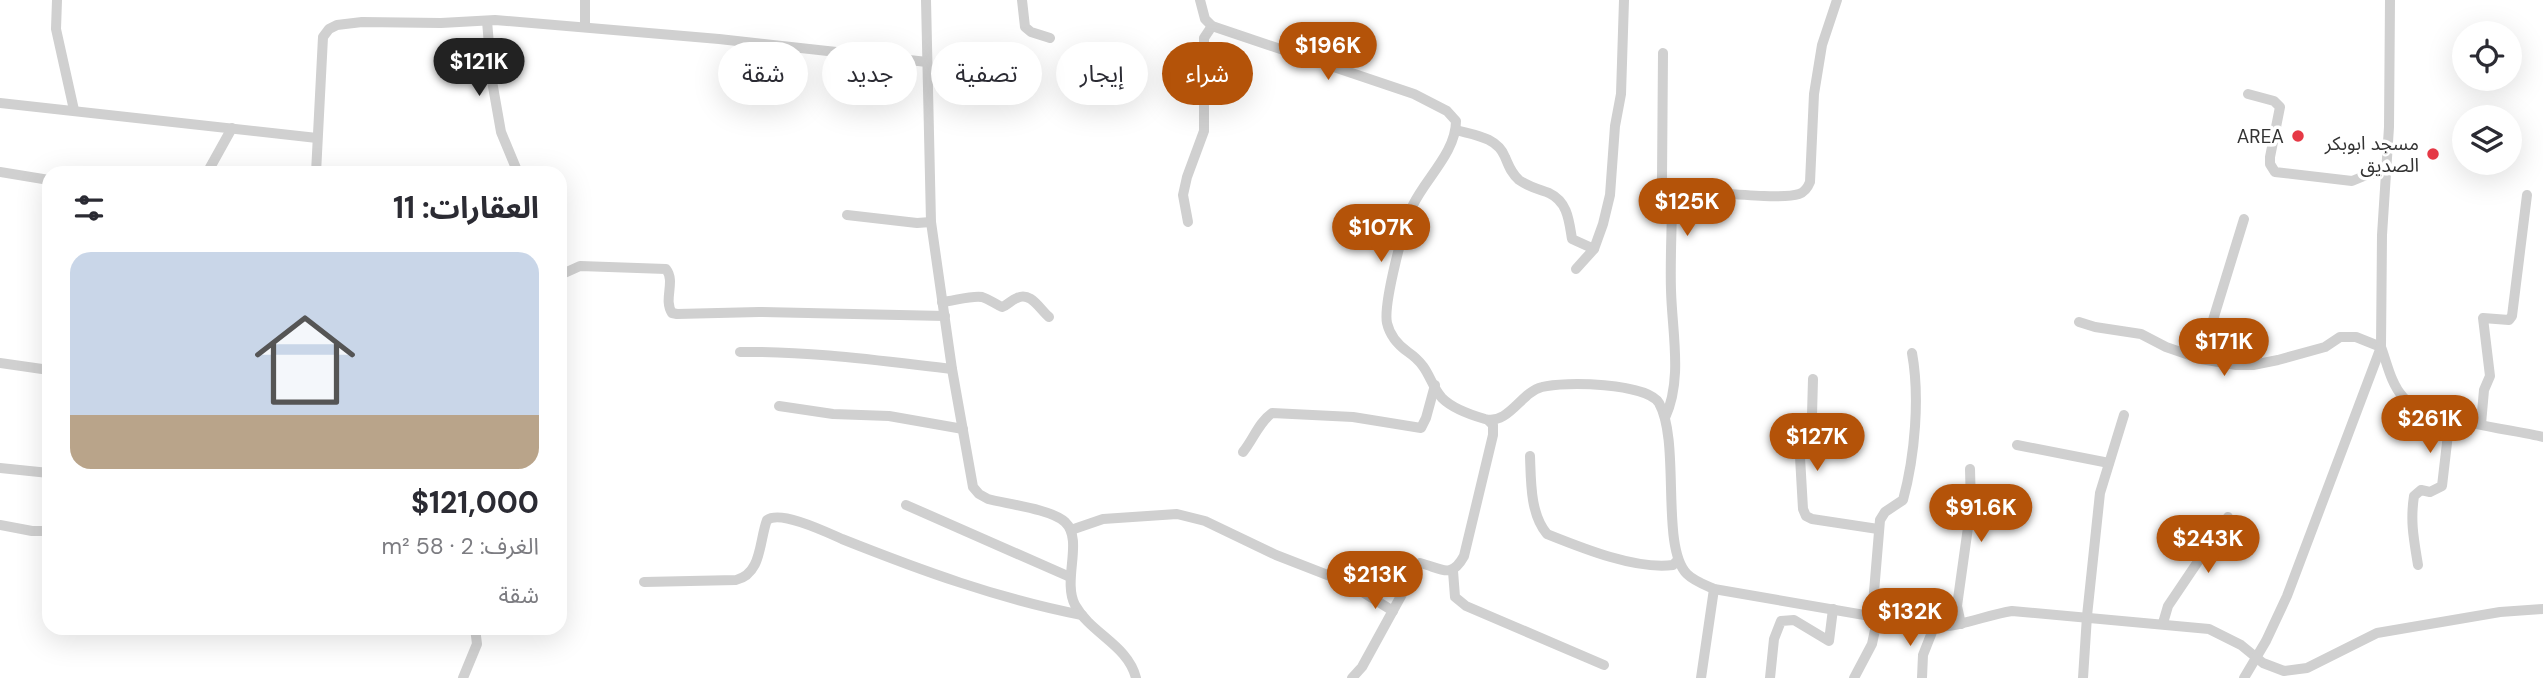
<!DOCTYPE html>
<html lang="ar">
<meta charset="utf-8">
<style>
:root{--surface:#fff;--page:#f7f7f7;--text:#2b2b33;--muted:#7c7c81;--accent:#b45309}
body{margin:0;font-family:"DM Sans","Noto Sans Arabic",sans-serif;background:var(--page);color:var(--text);direction:rtl;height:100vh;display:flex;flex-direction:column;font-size:26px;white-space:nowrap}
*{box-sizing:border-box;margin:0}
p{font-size:23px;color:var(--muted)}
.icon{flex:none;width:38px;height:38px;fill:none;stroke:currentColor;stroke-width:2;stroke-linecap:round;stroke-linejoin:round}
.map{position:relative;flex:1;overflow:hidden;direction:ltr}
.drawer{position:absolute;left:42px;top:166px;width:525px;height:469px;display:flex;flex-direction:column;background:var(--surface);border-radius:21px;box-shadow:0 7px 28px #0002;direction:rtl}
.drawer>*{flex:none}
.guide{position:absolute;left:588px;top:42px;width:665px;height:63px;direction:rtl;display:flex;gap:14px}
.buttons{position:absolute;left:2452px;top:21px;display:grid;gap:14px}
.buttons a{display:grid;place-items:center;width:70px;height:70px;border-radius:50%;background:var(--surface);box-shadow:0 7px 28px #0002;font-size:35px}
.price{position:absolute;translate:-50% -60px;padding:0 16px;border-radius:24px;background:var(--accent);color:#fff;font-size:23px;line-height:46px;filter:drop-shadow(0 2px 4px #0008)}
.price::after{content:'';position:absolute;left:50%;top:42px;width:21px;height:16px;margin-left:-10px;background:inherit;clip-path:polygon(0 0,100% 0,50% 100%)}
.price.on{background:#222;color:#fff}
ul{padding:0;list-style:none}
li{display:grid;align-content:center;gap:14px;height:371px;padding:0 28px}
li span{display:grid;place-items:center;height:217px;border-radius:21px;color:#555}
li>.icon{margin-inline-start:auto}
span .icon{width:126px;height:126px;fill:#fffc;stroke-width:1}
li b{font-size:30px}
h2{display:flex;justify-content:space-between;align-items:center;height:84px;padding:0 28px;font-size:30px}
.chip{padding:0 24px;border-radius:32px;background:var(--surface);box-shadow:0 7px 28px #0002;font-size:24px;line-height:63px}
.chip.on{background:var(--accent);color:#fff}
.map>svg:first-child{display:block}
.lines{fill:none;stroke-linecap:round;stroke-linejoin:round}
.minor{stroke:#d0d0d0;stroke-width:10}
.poi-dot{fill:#e63946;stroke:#fff;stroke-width:2.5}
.labels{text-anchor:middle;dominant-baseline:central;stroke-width:7;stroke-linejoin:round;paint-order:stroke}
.poi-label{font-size:19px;fill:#333;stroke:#fff;text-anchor:end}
</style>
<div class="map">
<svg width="2543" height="678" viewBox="0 0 2543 678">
<rect width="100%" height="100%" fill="#fff"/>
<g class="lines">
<g class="minor">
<path d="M57 0 56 29 74 110"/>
<path d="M585 0V27"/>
<path d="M926 0 931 222 952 369 973 487 979 494 988 499C1007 504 1051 509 1065 522 1084 540 1062 580 1075 605 1091 634 1128 645 1136 678"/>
<path d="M1022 0 1025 27 1031 32 1050 38"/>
<path d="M1200 0 1205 19 1212 26 1414 94 1447 111 1456 121C1456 152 1426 178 1413 205 1404 224 1383 304 1387 323 1390 336 1398 345 1408 352 1431 368 1428 382 1442 398 1452 408 1471 415 1485 419 1509 425 1521 392 1542 387 1564 381 1647 383 1659 403 1681 442 1660 547 1687 574 1694 581 1705 585 1714 589L1934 627C1961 627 1986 615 2012 611L2209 629 2241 645 2263 663 2284 671 2307 668 2377 633 2500 612 2543 609"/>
<path d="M487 21 492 81 501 132 518 173"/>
<path d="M1663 53 1662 178 1664 187 1672 198C1672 229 1670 260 1671 290 1672 332 1683 379 1665 418"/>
<path d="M2248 94 2274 101 2280 107 2270 157V164L2275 172 2352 181 2369 174H2386"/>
<path d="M0 103 317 138"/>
<path d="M1456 130C1474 135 1497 137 1505 157 1509 166 1511 173 1519 180 1529 187 1538 189 1549 193 1568 202 1569 221 1572 239L1594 249"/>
<path d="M0 172 49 180"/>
<path d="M207 173 232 128"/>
<path d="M316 173 323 37 329 29 337 25 362 22 441 23 495 20 719 39 927 62"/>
<path d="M1672 198 1681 192 1692 191C1716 192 1780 200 1799 194 1805 192 1808 187 1810 182L1814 94 1822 45 1837 0"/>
<path d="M847 215 917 223 931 222"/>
<path d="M1188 222 1183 195 1187 177 1204 131V38L1212 26"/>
<path d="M1576 269 1594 249 1603 224 1610 195 1615 126 1621 94 1624 0"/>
<path d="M560 275 580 266 666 269C676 282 663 299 672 313L677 314 759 312 945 316"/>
<path d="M942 302C953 301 973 295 982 297 989 299 995 304 1002 307 1008 305 1011 300 1017 298 1031 291 1040 310 1049 317"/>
<path d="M2079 322 2095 327 2141 334 2166 347 2201 359 2236 365H2253L2278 360 2325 347 2340 337H2356L2381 347C2387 363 2391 384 2403 397 2423 420 2511 429 2543 437"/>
<path d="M740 352C811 351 881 361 952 369"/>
<path d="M2201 359 2244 219"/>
<path d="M0 363 49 370"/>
<path d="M1813 379 1812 415 1800 457 1803 509 1806 516 1812 519 1878 529"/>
<path d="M779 406 833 414 889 416 963 429"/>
<path d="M2481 424 2484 390 2490 376 2483 318 2509 320 2512 316 2527 195"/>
<path d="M2017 445 2109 463"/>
<path d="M1243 452C1253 440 1259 422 1272 413L1353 417 1421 428 1426 418 1435 385"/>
<path d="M1530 456C1531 481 1530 514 1547 534 1582 548 1636 570 1673 565L1678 560"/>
<path d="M0 468 49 473"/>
<path d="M906 505 1070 577"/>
<path d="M0 525 32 531H49"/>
<path d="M1071 530 1103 519 1177 514 1205 521 1276 555 1348 583 1393 611"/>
<path d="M2418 565C2414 540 2410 522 2414 496L2421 490 2430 492 2442 486 2450 417"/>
<path d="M1453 571 1455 597 1466 606 1604 665"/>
<path d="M644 582 736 580C762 574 759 541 767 520 781 510 826 532 842 539 920 570 999 599 1082 615"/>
<path d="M1872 616 1880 520 1885 512 1903 500C1915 456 1920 397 1912 353"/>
<path d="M2163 623 2168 606 2228 517"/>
<path d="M1961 624 1957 606 1971 506 1970 469"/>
<path d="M463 678 477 644 475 628"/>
<path d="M1352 678 1362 667 1418 565 1420 563C1441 568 1451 580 1464 556L1493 435V425L1488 420"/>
<path d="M1701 678 1714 589"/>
<path d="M1770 678 1774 639 1781 621 1794 620 1829 641 1833 609"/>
<path d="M1854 678 1872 644 1878 616"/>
<path d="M1922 678 1923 655 1934 627"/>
<path d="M2083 678 2087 616 2100 493 2124 415"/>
<path d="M2244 678 2266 641 2287 596 2381 347 2382 235 2389 127 2390 0"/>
</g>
</g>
<g class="poi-dot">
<circle cx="2298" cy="136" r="7"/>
<circle cx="2433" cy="154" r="7"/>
</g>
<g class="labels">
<g class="poi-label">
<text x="2284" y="136">AREA</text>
<text x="2419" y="143">مسجد ابوبكر<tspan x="2419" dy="22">الصديق</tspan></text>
</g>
</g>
</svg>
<div class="buttons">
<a><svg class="icon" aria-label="locate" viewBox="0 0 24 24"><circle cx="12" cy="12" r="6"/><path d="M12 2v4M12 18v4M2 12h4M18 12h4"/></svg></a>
<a><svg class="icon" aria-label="layers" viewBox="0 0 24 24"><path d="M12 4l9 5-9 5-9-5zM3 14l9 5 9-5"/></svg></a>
</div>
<b class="price" style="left:1328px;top:82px">$196K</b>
<b class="price on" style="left:479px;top:98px">$121K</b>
<b class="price" style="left:1687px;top:238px">$125K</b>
<b class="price" style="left:1381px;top:264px">$107K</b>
<b class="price" style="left:2224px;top:378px">$171K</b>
<b class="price" style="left:2430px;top:455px">$261K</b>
<b class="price" style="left:1817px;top:473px">$127K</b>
<b class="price" style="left:1981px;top:544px">$91.6K</b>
<b class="price" style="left:2208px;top:575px">$243K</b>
<b class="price" style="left:1375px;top:611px">$213K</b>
<b class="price" style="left:1910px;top:648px">$132K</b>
<div class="guide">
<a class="chip on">شراء</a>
<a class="chip">إيجار</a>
<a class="chip">تصفية</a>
<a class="chip">جديد</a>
<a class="chip">شقة</a>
</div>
<section class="drawer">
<h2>العقارات: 11<svg class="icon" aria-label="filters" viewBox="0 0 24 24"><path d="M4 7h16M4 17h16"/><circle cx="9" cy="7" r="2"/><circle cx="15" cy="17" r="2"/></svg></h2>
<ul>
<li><span style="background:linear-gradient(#c9d6e8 75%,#b9a48a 0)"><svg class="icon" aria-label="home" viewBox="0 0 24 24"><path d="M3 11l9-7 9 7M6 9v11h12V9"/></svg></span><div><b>$121,000</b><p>الغرف: 2 · 58 m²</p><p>شقة</p></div></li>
</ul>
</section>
</div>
